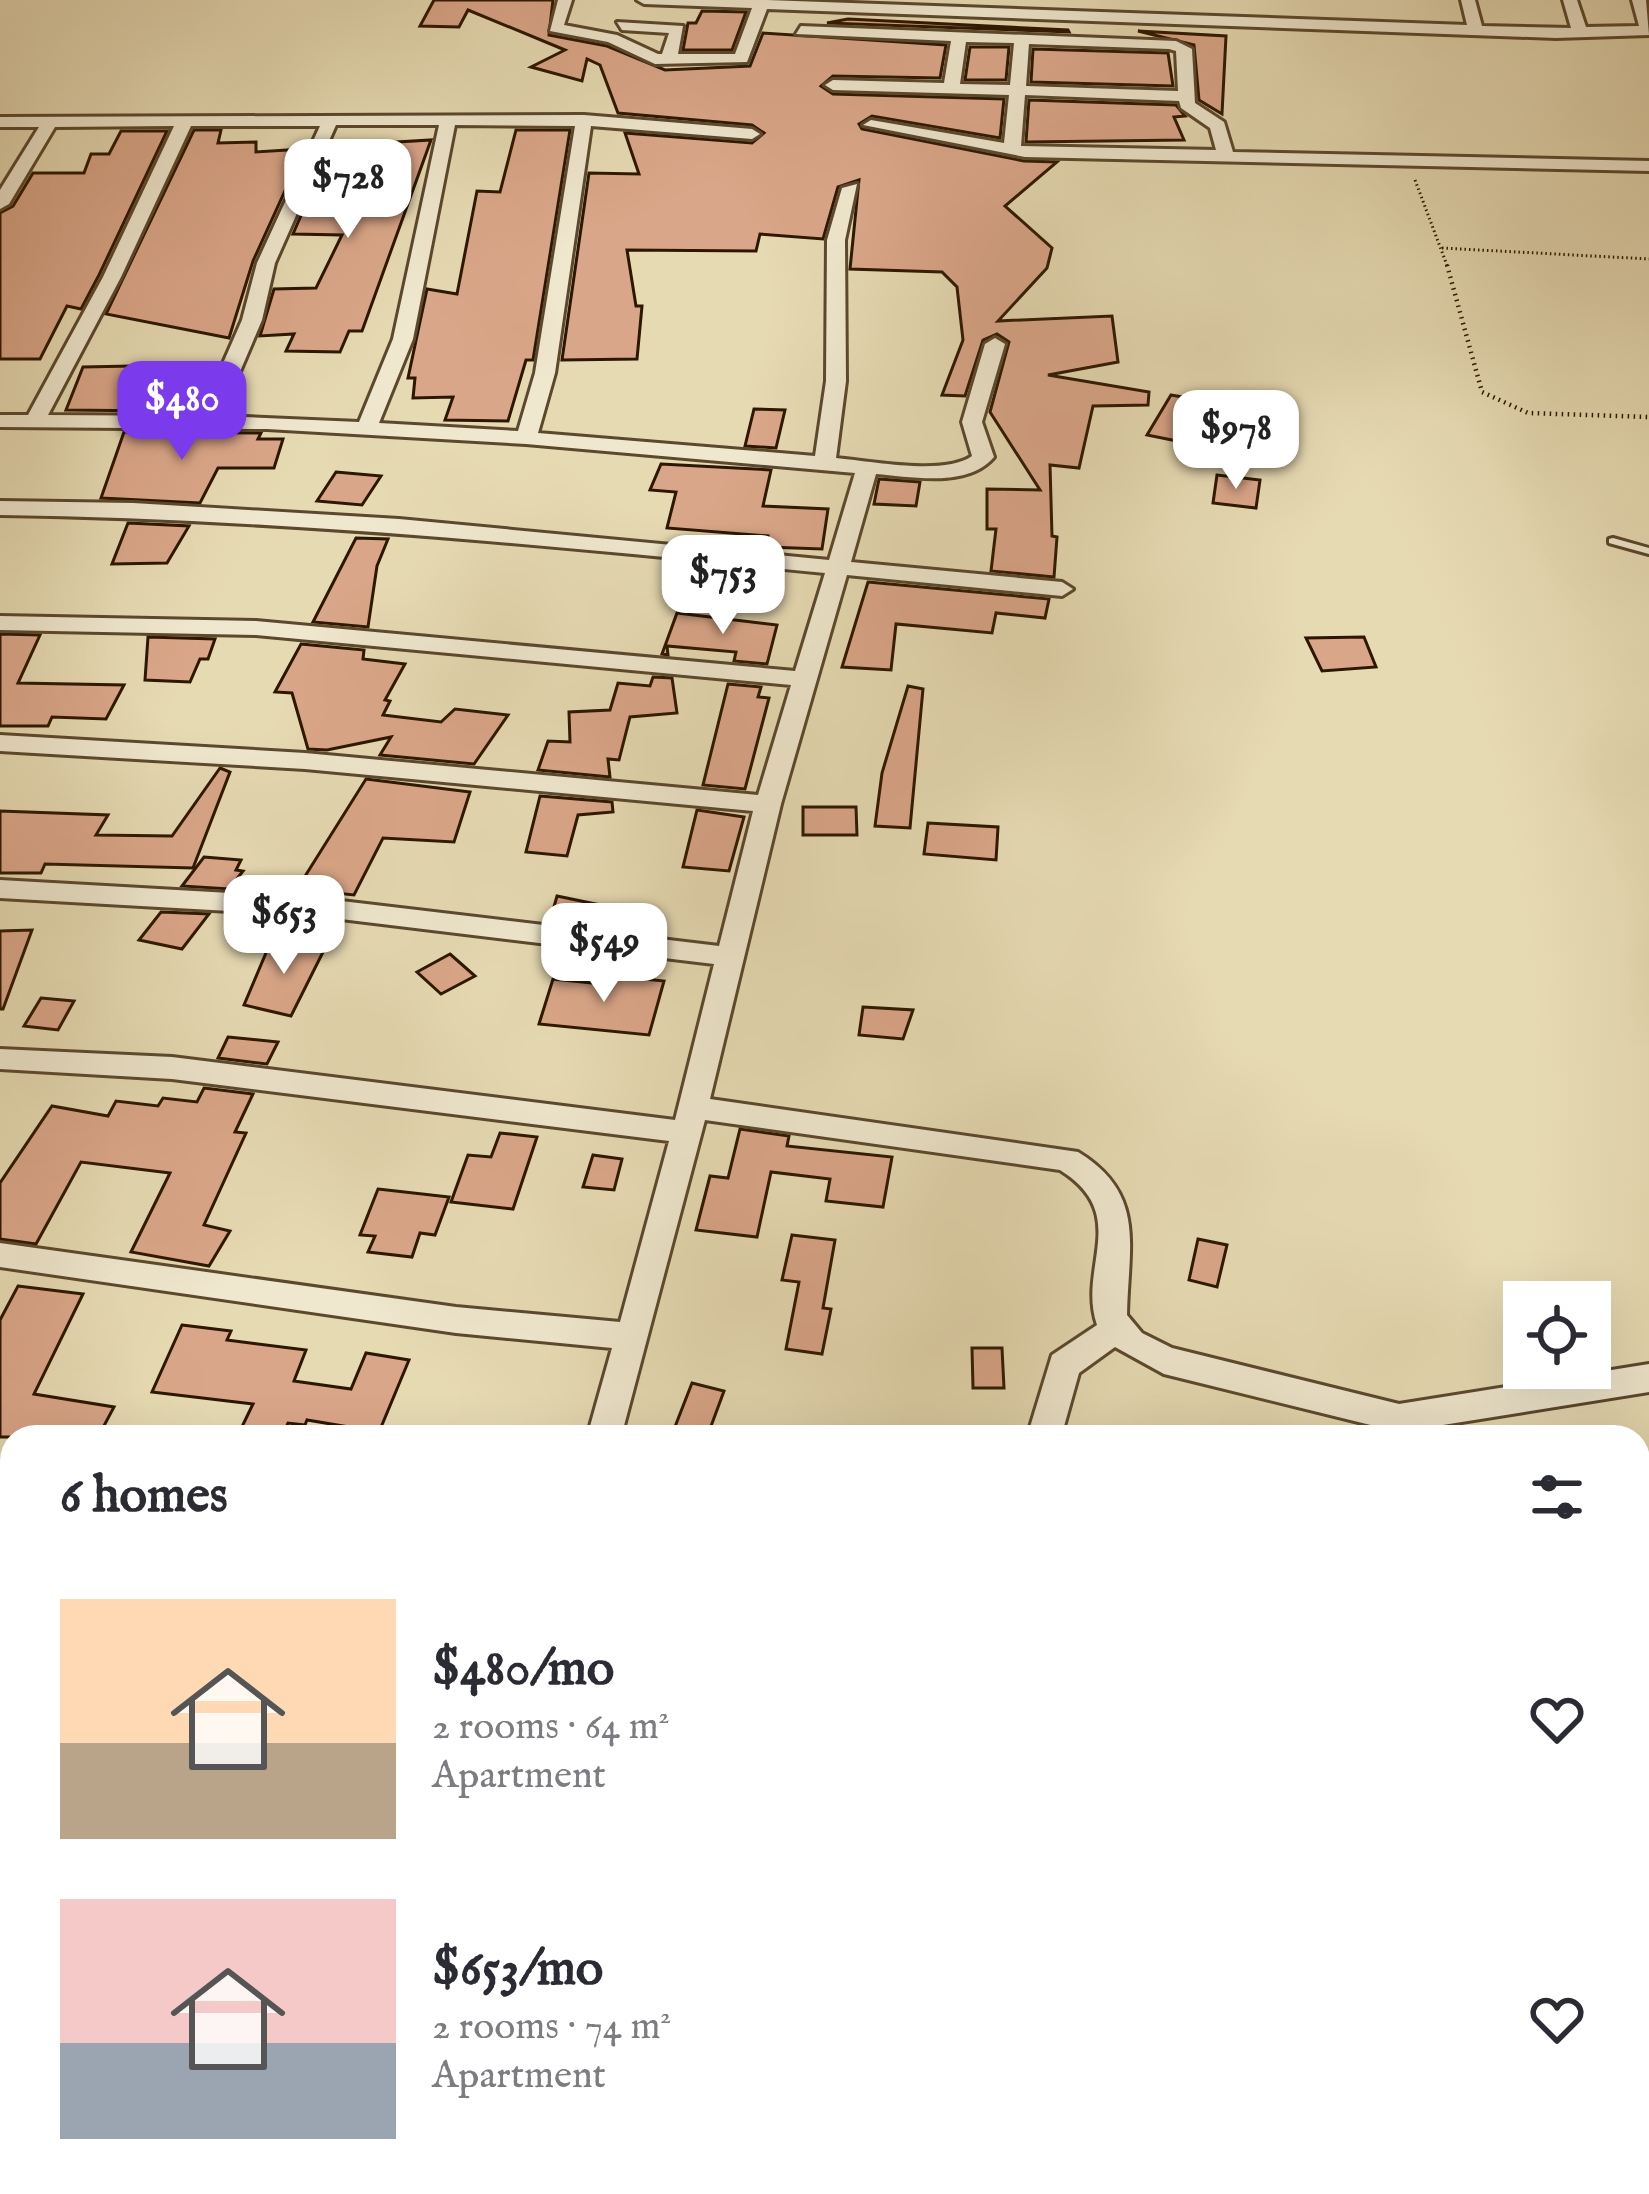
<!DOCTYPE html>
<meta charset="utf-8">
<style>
:root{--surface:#fff;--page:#f7f7f7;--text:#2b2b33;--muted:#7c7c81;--accent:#7c3aed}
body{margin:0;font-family:"IM FELL English",serif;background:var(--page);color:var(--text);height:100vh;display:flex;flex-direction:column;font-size:45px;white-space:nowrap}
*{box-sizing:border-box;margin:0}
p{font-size:39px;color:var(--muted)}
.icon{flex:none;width:66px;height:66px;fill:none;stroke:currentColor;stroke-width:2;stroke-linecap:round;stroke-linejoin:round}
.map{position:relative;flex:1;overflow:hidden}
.details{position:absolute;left:0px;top:1425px;width:1650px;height:771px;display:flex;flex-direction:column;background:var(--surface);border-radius:36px 36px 0 0;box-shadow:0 12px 48px #0002}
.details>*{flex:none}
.buttons{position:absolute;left:1503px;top:1281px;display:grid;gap:24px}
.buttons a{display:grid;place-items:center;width:108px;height:108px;border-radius:0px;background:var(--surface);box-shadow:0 12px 48px #0002;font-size:60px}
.price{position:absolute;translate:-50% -102px;padding:0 27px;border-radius:24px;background:#fff;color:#222;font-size:39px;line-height:78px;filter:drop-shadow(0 3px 6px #0008)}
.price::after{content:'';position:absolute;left:50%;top:72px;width:36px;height:27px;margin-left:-18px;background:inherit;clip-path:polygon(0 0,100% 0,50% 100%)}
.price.on{background:var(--accent);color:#fff}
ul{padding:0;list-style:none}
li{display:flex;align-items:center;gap:36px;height:300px;padding:0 60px}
li span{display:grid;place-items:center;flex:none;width:336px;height:240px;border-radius:0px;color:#555}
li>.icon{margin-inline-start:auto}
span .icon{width:144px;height:144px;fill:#fffc;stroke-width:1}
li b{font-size:51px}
h2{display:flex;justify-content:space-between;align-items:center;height:144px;padding:0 60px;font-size:51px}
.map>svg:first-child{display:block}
.building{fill:#daa689;stroke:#2d1700;stroke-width:3}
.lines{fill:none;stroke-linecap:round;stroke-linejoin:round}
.service-casing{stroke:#5b482d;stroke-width:6}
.minor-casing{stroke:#5b482d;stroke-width:6}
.path-far1{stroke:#2d1700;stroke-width:3;stroke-dasharray:1.5 3;stroke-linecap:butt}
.path{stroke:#2d1700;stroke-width:4.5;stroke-dasharray:1.5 4.5;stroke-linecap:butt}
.service{fill:#efe7ce;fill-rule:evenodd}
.minor{fill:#efe7ce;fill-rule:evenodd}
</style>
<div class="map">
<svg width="1649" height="2194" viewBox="0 0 1649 2194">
<rect width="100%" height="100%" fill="#e6dab3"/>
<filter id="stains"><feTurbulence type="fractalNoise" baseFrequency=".00167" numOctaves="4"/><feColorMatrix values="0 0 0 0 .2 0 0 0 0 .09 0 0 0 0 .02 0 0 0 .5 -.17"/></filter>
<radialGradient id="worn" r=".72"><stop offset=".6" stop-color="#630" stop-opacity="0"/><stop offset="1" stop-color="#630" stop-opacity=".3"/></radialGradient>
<g class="building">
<path d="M434 0H553L549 35 607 46 665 70 750 66 763 33 946 45 940 78 833 76 821 86 833 94 1004 99 1000 138 872 116 859 124 862 129 1024 161 1057 162 1005 206 1052 248 1047 268 998 321 1112 316 1118 362 1048 375 1149 392 1148 405 1093 406 1079 468 1050 465 1052 536 1057 537 1054 577 991 571 996 529H987V489L1040 490 990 412 1009 342 997 334 983 340 965 396 942 395 963 340 957 287 942 272 850 269 859 180 838 187 823 239 760 234 756 251 627 250 636 306H642L637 359 562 360 589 173 639 174 625 133 752 143 764 133 752 125 618 113 600 65 587 59 582 81 531 67 565 50 468 10 459 27 420 26Z"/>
<path d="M702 11 746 12 732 50H683L688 23H696Z"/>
<path d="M848 19 1068 30 1069 32 827 23Z"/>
<path d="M1138 31 1226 36 1222 114 1199 100 1194 45Z"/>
<path d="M970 47H1009L1006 80H965Z"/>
<path d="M1033 49 1168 53 1173 86 1031 82Z"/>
<path d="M1029 100 1176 105 1185 116 1174 117 1184 140 1026 142Z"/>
<path d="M194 130H221L218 143 256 142V152L304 149 253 261 229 338 106 314Z"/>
<path d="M516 130H570L533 360H526L508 421 445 420 453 397 413 398 415 378H408L427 289 457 294 477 191 500 192Z"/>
<path d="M121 131H167L99 275 81 309 67 306 40 359H0V213L13 206 33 173H84L91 154H109Z"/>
<path d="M431 140 362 331H349L340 352 286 351 294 334 260 336 274 289 316 288 342 235 293 234 331 146Z"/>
<path d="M180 365 163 411 66 410 83 367Z"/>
<path d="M1171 395 1206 401 1182 442 1147 435Z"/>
<path d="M754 409 785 410 776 448 745 446Z"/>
<path d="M124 432 261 433 258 439H283L274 468H218L200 503 101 498Z"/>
<path d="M661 464 771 470 763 506 828 509 822 549 767 547 768 536 667 528 676 492 650 490Z"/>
<path d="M336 472 381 476 362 505 317 501Z"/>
<path d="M1217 475 1260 480 1256 508 1213 503Z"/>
<path d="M879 479 920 482 916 506 874 504Z"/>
<path d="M128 523 189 526 167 563 112 564Z"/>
<path d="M356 538 388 539 377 566 368 627 313 622Z"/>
<path d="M868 582 1049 599 1045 618 996 613 992 633 896 624 891 670 842 667Z"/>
<path d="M677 613 777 625 767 664 734 661 736 652 667 646 668 655 662 654Z"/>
<path d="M0 634 40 635 18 683 124 685 106 719 52 717 48 726H0Z"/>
<path d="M148 637 215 639 208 659H200L190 682 145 680Z"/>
<path d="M1364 637 1376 667 1322 671 1306 638Z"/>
<path d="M301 644 364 650 363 659 405 664 385 700 390 701 383 715 441 722 455 709 508 715 474 764 380 755 391 737 327 750 308 749 292 693 275 692Z"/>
<path d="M653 677 672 678 677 713 630 717 619 760 608 759 610 777 538 770 548 741 570 742 569 712 610 710 618 683 650 686Z"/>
<path d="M728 684 761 687 758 697 769 698 745 789 703 785Z"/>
<path d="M908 686 923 689 910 828 875 826 882 773Z"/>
<path d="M220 768 230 772 193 868 45 864 41 873H0V811L108 815 96 835 172 836Z"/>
<path d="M366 779 470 792 454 842 383 838 354 895 297 889Z"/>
<path d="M540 796 612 802 613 812 578 815 567 856 526 852Z"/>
<path d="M803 807H856L857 835H803Z"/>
<path d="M697 810 744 817 729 871 683 867Z"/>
<path d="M928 823 998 827 996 860 924 854Z"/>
<path d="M204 857 241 860 236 870 243 871 229 889 182 886Z"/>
<path d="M557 896 605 906 572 924 550 921Z"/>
<path d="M161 912 209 914 182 949 139 940Z"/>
<path d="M32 930 3 1009H0V931Z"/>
<path d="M271 941 326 946 291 1016 244 1005Z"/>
<path d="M450 954 475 976 441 994 417 972Z"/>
<path d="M615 976 664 981 649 1035 539 1024 553 979 613 985Z"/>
<path d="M41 998 74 1001 58 1030 24 1026Z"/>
<path d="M863 1007 913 1010 903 1039 859 1035Z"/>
<path d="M228 1037 278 1042 267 1064 218 1058Z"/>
<path d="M204 1088 253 1094 235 1132 246 1133 204 1225 230 1231 209 1266 131 1252 170 1173 81 1162 36 1244 0 1239V1183L52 1106 108 1116 116 1101 158 1106 163 1098 197 1102Z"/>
<path d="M740 1129 789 1136 787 1146 892 1157 883 1207 826 1201 830 1179 771 1172 757 1237 696 1230 710 1176 728 1178Z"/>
<path d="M500 1133 537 1137 513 1209 451 1202 468 1155 491 1157Z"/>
<path d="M593 1155 622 1159 614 1190 583 1187Z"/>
<path d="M378 1189 449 1197 435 1235 420 1233 412 1257 368 1252 375 1236 360 1235Z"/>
<path d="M792 1235 835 1240 823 1308 831 1309 822 1354 786 1349 799 1282 782 1280Z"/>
<path d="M1198 1239 1227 1245 1217 1287 1189 1280Z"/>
<path d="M18 1286 83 1294 34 1394 114 1407 98 1437H0V1320Z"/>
<path d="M182 1325 231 1331 227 1340 306 1350 294 1381 351 1389 366 1353 409 1360 379 1432 307 1420 305 1425 288 1423 282 1437H237L253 1404 152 1392Z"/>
<path d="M972 1348H1002L1004 1388H973Z"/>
<path d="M692 1383 724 1391 707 1437H671Z"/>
</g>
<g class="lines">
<defs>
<path id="service" d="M1613 538 1649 548V554L1609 543V539Z"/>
<g id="minor">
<path d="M558 0H572L564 25 617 35 658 54H662L669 33 622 30 617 22 683 26 678 54H735L752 8 644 4 637 0H767L1467 25 1461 0H1475L1482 26 1571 28 1563 0H1577L1586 27 1639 26 1632 0H1646L1649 35 1556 38 767 9 747 62 655 64 608 42 550 31Z"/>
<path d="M801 26 1176 41 1192 49 1195 103 1224 122 1233 152 1649 161V171L1025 157 863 125 871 120 1004 143 1009 95 833 90 825 85 833 80 944 83 951 41 796 34ZM966 42 1014 43 1010 85 960 84ZM1029 44 1169 49 1176 51 1178 91 1026 86ZM1025 95 1179 101 1181 108 1210 128 1216 150 1021 146Z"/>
<path d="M584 115 752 129 760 134 752 139 591 126 555 373 538 433 815 456 826 381 827 240 842 188 857 184 845 240 846 381 836 458C870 461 945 476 972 456L962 422 985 344 995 338 1005 344 982 422 994 457C968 488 912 477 876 474L851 562 1062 582 1073 589 1062 596 847 575 781 804 710 1099 1078 1152C1147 1194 1128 1247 1127 1315L1142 1333 1172 1348 1399 1404 1649 1364V1392L1399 1432 1164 1374 1115 1347 1079 1373 1061 1437H1027L1052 1355 1097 1325C1077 1267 1132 1215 1060 1170L705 1120 621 1437H587L612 1348 456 1333 0 1267V1243L456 1307 620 1322 669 1141 172 1079 0 1069V1049L172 1057 675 1120 714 964 316 916 0 898V880L316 898 719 946 753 811 305 769 0 751V735L305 753 758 795 791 685 256 635 0 630V616L256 621 795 671 825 573C550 545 276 519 0 515V501L133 503 399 519 829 560 855 473 526 444 267 429 0 427V415H28L103 277 174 126 55 127 9 204 0 209V190L39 127H0V117ZM336 125H439L393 339 359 422 221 416 262 320 275 263ZM455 125 575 126 535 373 518 431 379 423 413 339ZM191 126H320L257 263 242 320 200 416 48 415 121 277Z"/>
<path d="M0 1507 12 1509V1539L0 1537Z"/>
<path d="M0 1823 12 1826V1866L0 1863Z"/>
<path d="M384 2184H430L428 2194H382Z"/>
<path d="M930 2184H1009L1004 2194H935Z"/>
</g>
</defs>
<use href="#service" class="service-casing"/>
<use href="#minor" class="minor-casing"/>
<g class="path-far1">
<path d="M1415 180 1448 268"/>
<path d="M1442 248 1649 259"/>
</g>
<path class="path" d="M1447 265 1482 392 1528 413 1649 417"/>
<use href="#service" class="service"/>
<use href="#minor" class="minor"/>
</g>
<rect width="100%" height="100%" filter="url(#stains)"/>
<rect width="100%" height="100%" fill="url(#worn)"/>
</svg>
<div class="buttons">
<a><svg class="icon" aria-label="locate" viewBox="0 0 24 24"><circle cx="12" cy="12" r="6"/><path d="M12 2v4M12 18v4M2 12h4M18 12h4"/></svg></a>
</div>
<b class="price" style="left:348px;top:241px">$728</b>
<b class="price on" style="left:182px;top:463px">$480</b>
<b class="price" style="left:1236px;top:492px">$978</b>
<b class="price" style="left:723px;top:637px">$753</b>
<b class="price" style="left:284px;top:977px">$653</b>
<b class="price" style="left:604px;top:1005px">$549</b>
<section class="details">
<h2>6 homes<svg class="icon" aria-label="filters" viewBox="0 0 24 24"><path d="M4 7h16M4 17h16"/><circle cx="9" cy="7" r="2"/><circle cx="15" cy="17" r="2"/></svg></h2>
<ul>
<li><span style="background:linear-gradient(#ffd9b3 60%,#b9a48a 0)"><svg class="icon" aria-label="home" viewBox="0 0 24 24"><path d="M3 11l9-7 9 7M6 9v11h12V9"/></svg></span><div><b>$480/mo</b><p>2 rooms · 64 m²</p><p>Apartment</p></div><svg class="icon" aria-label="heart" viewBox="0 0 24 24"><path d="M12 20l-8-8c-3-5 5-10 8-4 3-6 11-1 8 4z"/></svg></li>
<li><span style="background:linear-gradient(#f6c9c9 60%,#9aa5b1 0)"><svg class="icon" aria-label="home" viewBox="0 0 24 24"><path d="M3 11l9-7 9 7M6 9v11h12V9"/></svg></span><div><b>$653/mo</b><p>2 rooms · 74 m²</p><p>Apartment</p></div><svg class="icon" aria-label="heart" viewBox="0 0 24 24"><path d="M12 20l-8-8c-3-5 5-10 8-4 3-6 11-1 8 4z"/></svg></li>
</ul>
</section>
</div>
